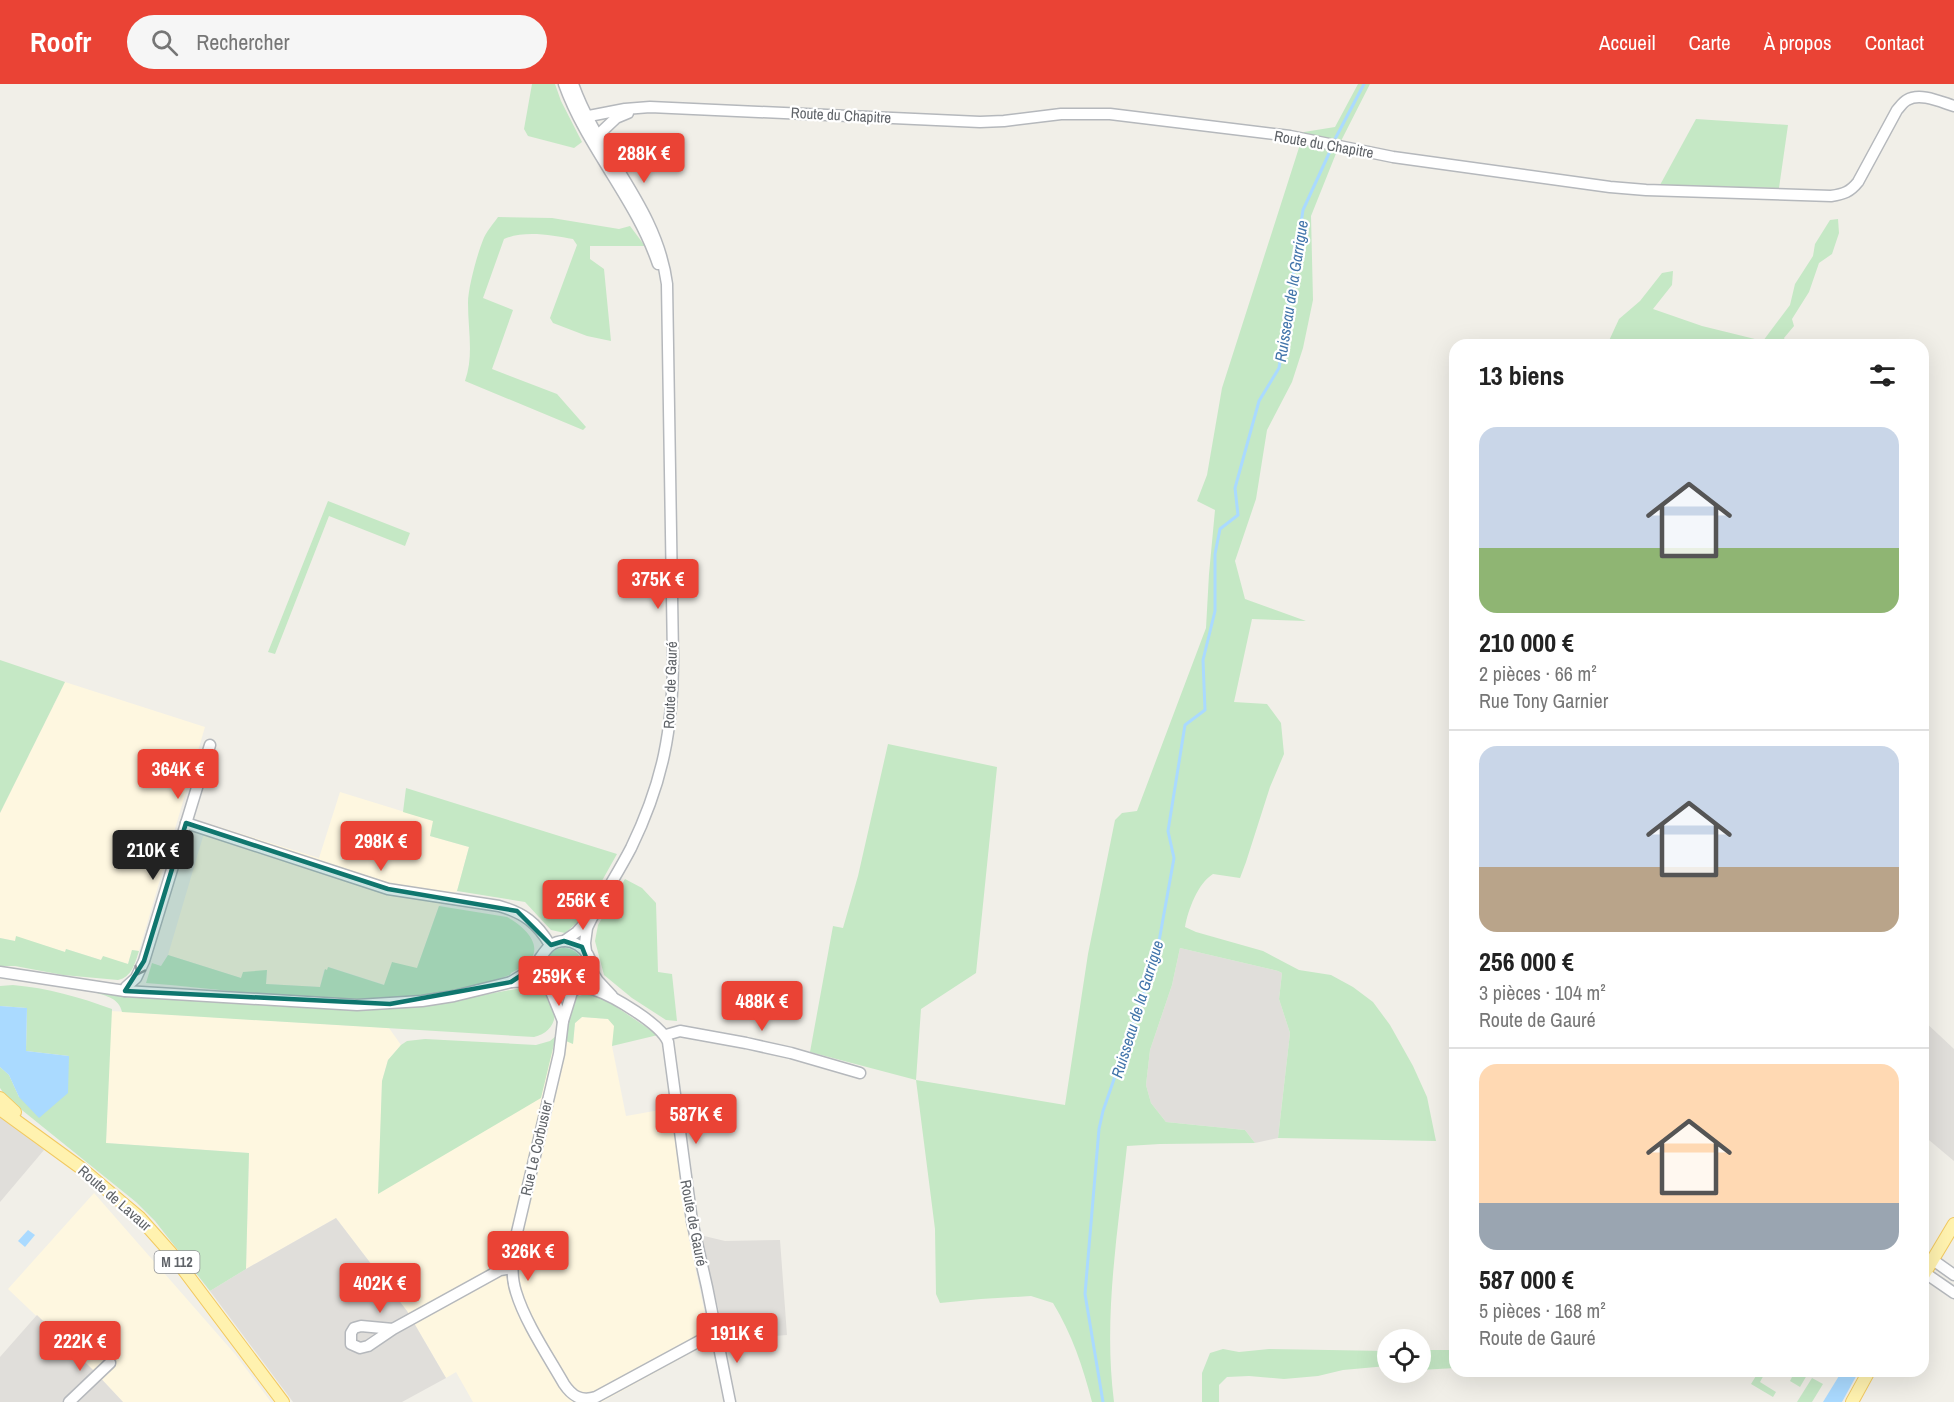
<!DOCTYPE html>
<html lang="fr">
<meta charset="utf-8">
<style>
:root{--surface:#fff;--page:#f6f6f6;--text:#222;--muted:#767676;--line:#e0e0e0;--accent:#ea4335}
body{margin:0;font-family:"Archivo Narrow",sans-serif;background:var(--page);color:var(--text);height:100vh;display:flex;flex-direction:column;font-size:22px;white-space:nowrap}
*{box-sizing:border-box;margin:0}
p{font-size:20px;color:var(--muted)}
.icon{flex:none;width:33px;height:33px;fill:none;stroke:currentColor;stroke-width:2;stroke-linecap:round;stroke-linejoin:round}
.map{position:relative;flex:1;overflow:hidden}
.side{position:absolute;left:1449px;top:255px;width:480px;height:1038px;display:flex;flex-direction:column;background:var(--surface);border-radius:18px;box-shadow:0 6px 24px #0002}
.side>*{flex:none}
.buttons{position:absolute;left:1377px;top:1245px;display:grid;gap:12px}
.buttons a{display:grid;place-items:center;width:54px;height:54px;border-radius:50%;background:var(--surface);box-shadow:0 6px 24px #0002;font-size:30px}
.price{position:absolute;translate:-50% -51px;padding:0 14px;border-radius:6px;background:var(--accent);color:#fff;font-size:20px;line-height:39px;filter:drop-shadow(0 2px 3px #0008)}
.price::after{content:'';position:absolute;left:50%;top:36px;width:18px;height:14px;margin-left:-9px;background:inherit;clip-path:polygon(0 0,100% 0,50% 100%)}
.price.active{background:#222;color:#fff}
ul{padding:0;list-style:none}
li{display:grid;align-content:center;gap:12px;height:318px;padding:0 30px}
li+li{border-top:2px solid var(--line)}
li span{display:grid;place-items:center;height:186px;border-radius:18px;color:#555}
li>.icon{margin-inline-start:auto}
span .icon{width:108px;height:108px;fill:#fffc;stroke-width:1}
li b{font-size:26px}
h2{display:flex;justify-content:space-between;align-items:center;height:72px;padding:0 30px;font-size:26px}
header{display:flex;align-items:center;gap:36px;box-sizing:border-box;height:84px;padding:0 30px;background:var(--accent);color:#fff}
header strong{font-size:28px}
nav{display:flex;gap:33px;margin-inline-start:auto;font-size:21px}
.search{width:420px;height:54px;background:var(--page);display:flex;align-items:center;gap:15px;box-sizing:border-box;padding:0 21px;border-radius:33px;color:var(--muted);font-size:22px}
.map>svg:first-child{display:block}
.commercial{fill:#fef7e0}
.industrial{fill:#e0deda}
.green{fill:#c5e8c5}
.water{fill:#aadaff}
.lines{fill:none;stroke-linecap:round;stroke-linejoin:round}
.stream{stroke:#aadaff;stroke-width:3}
.minor-casing{stroke:#b5b8bc;stroke-width:13}
.major-casing{stroke:#f2c960;stroke-width:14}
.minor{stroke:#fff;stroke-width:10}
.major{stroke:#fff2af;stroke-width:12}
.oneway{stroke:#979a9d}
.marked{fill:#0f766e;fill-opacity:0.2;stroke:#0f766e;stroke-width:4.5;stroke-linejoin:round}
.labels{text-anchor:middle;dominant-baseline:central;stroke-width:4.5;stroke-linejoin:round;paint-order:stroke}
.shield{fill:#fff;stroke:#8f9295;stroke-width:1.5}
.shield-label{font-size:14px;font-weight:bold;fill:#5f6368}
.street-label{font-size:15px;fill:#5f6368;stroke:#fff}
.water-label{font-size:16px;font-style:italic;fill:#4174aa;stroke:#fff}
</style>
<header>
<strong>Roofr</strong>
<div class="search"><svg class="icon" aria-label="search" viewBox="0 0 24 24"><circle cx="10" cy="10" r="6"/><path d="M15 15l6 6"/></svg>Rechercher</div>
<nav><a>Accueil</a><a>Carte</a><a>À propos</a><a>Contact</a></nav>
</header>
<div class="map">
<svg width="1954" height="1318" viewBox="0 0 1954 1318">
<rect width="100%" height="100%" fill="#f1efe8"/>
<g class="commercial">
<path d="M65 598 205 643 139 867 132 866 128 880 103 873 101 876 66 865 65 868 17 853 15 857 0 854V729Z"/>
<path d="M340 708 434 737 430 752 469 763 457 807 439 822 417 884 385 901 329 883 327 886H324L320 903 266 900 267 886 241 894 168 871 207 739 319 774Z"/>
<path d="M111 927 389 944 401 961 388 976 382 997 379 1109 556 952 573 960 575 939 582 933 608 935 615 942 612 962 626 1032 671 1024 685 1135 711 1258 602 1318H473L456 1288 446 1294 407 1227 336 1134 246 1185 249 1069 106 1059Z"/>
<path d="M94 1109 235 1270 271 1318H123L93 1286 8 1205Z"/>
</g>
<g class="industrial">
<path d="M1180 864 1278 887 1282 889 1279 915 1290 949 1278 1054 1255 1059 1245 1046 1166 1038 1151 1019 1146 1001 1150 966 1172 901Z"/>
<path d="M1923 936 1954 965V1077L1923 1051Z"/>
<path d="M0 1031 44 1066 0 1118Z"/>
<path d="M336 1134 407 1227 446 1294 402 1318H293L210 1207 246 1185Z"/>
<path d="M700 1151 725 1157 780 1156 787 1251 726 1256Z"/>
<path d="M37 1231 93 1286 123 1318H0V1273Z"/>
</g>
<g class="green">
<path d="M532 0H555L561 17 582 58 574 64 528 52 524 45Z"/>
<path d="M1358 0H1370L1341 57 1311 132 1313 216 1303 264 1292 298 1267 346 1256 415 1235 477 1245 515 1306 537 1252 535 1234 618 1267 620 1281 639 1284 670 1270 703 1246 778 1240 794 1213 790C1198 799 1188 826 1185 843L1196 848 1263 867 1299 886 1331 891 1353 903 1373 918 1390 941 1413 982 1427 1013 1436 1057 1278 1054 1290 949 1279 915 1282 889 1278 887 1180 864 1172 901 1150 966 1146 1001 1151 1019 1166 1038 1245 1046 1255 1059 1160 1060 1127 1062C1118 1147 1103 1233 1114 1318H1092C1083 1283 1072 1250 1053 1219L1031 1212 981 1215 940 1219 936 1210 935 1145 916 996 810 968 833 842 843 844 858 792 888 660 997 683 976 889 921 925 916 996 1065 1021 1088 870 1115 736 1122 729 1137 727 1206 544 1209 490 1215 426 1197 417 1207 391 1222 304 1304 48 1335 43Z"/>
<path d="M1696 35 1788 41 1779 104 1660 101Z"/>
<path d="M498 133 552 134 619 145 630 142 645 162H590V175L604 185 611 257 587 252 553 239 550 234 577 161 573 155C552 151 524 146 504 155L483 214 513 226 492 285 557 310 586 343 583 346 465 297C474 272 468 246 468 219 468 204 477 171 483 156 486 148 493 140 498 133Z"/>
<path d="M1838 135 1839 149 1832 170 1819 179 1809 208 1792 235 1794 242 1784 254 1788 261H1607L1619 235 1640 217 1662 189 1673 187 1672 201 1653 225 1702 242 1763 257 1790 221 1795 200 1813 172 1815 160 1830 136Z"/>
<path d="M328 417 410 449 405 462 329 432 275 570 268 568Z"/>
<path d="M0 576 65 598 0 729Z"/>
<path d="M406 704 617 770 580 836 565 849 551 846 525 818 457 807 469 763 430 752 433 737 403 728Z"/>
<path d="M625 795 642 804 656 819 658 888 672 890 677 937 666 936 632 914 604 891 595 857 598 841Z"/>
<path d="M439 822 507 833C520 840 543 858 531 875 527 881 518 885 511 889L510 891C470 905 427 914 384 915 307 918 223 905 146 899L152 879 161 882 168 871 241 894 243 888 267 886 266 900 320 903 325 885 327 886 328 883 384 901 392 878 417 884Z"/>
<path d="M16 852 65 868 66 865 101 876 103 872 128 880 132 866 139 867C135 879 132 893 118 896L63 891 15 882H0V854L15 857Z"/>
<circle cx="564" cy="883" r="19"/>
<path d="M13 901C48 904 79 913 112 925L106 1059 249 1069 246 1185 210 1207 155 1137 136 1118 7 1014 0 1004V983L9 991 19 1013 69 972 26 967 27 924 0 922V902Z"/>
<path d="M532 902 547 909 555 930C554 943 546 950 534 953L122 928C119 914 106 912 94 908L135 913 322 925H390L423 922Z"/>
<path d="M582 911H594L603 914 658 951 612 962 614 942 608 935 582 933 575 939 573 960 566 957 570 929 575 913Z"/>
<path d="M556 952 541 1014 378 1110 382 997 388 976 401 961 407 957 425 955 536 961 550 957Z"/>
<path d="M1223 1265 1239 1268 1269 1265 1387 1267V1282L1343 1286 1318 1292 1284 1295 1249 1292 1227 1293 1219 1301V1318H1202V1289L1210 1269Z"/>
<path d="M1421 1266H1455V1284L1421 1286Z"/>
<path d="M1759 1287H1766L1760 1298 1776 1308 1773 1313 1751 1300Z"/>
<path d="M1795 1287H1799L1807 1291 1800 1303 1790 1297Z"/>
<path d="M1812 1294 1823 1300 1812 1318H1797Z"/>
</g>
<g class="water">
<path d="M0 922 27 924 26 967 69 972 68 1009 39 1034 19 1013 9 991 0 983Z"/>
<path d="M28 1146 35 1151 25 1163 18 1157Z"/>
<path d="M1842 1287H1859L1842 1318H1823Z"/>
</g>
<g class="lines">
<g class="stream">
<path d="M1334 57 1364 0"/>
<path d="M1103 1318 1085 1210 1099 1045 1103 1027 1156 874 1174 774 1168 747 1185 641 1205 626 1203 576 1215 527V470L1220 445 1238 431 1235 404 1259 317 1279 284 1303 126 1332 63"/>
</g>
<defs>
<g id="minor">
<path d="M564 0C587 64 636 115 658 180"/>
<path d="M573 0C598 71 657 123 667 200L673 573C673 645 663 698 631 764 617 791 600 816 587 844L585 859 586 868"/>
<path d="M582 39 589 32 625 25 650 23 980 38 1004 37 1061 30H1110L1290 52 1393 73 1610 103 1646 106 1831 112C1844 110 1850 108 1858 98L1897 26C1900 23 1903 18 1907 16 1920 8 1941 18 1954 22"/>
<path d="M592 52H597L616 34 628 29"/>
<path d="M186 739 388 805 499 822C524 829 537 839 550 861"/>
<path d="M564 857 577 848 589 835"/>
<path d="M591 886 598 897 612 912"/>
<path d="M0 888 125 907 357 921 422 917 454 912 511 898 531 897 546 901"/>
<path d="M511 898C519 893 528 888 534 882 544 871 547 857 565 857 574 857 583 863 588 871 609 912 530 927 540 875"/>
<path d="M580 904C585 904 590 904 595 906 613 912 661 940 668 958L692 1137 707 1203 730 1318"/>
<path d="M550 905 563 937"/>
<path d="M125 907 126 903 136 894 144 877 210 661"/>
<path d="M572 908 563 937 559 970 514 1161C512 1176 511 1193 516 1208 525 1238 548 1272 564 1300 572 1312 581 1318 596 1313L716 1248"/>
<path d="M666 951 680 947 746 959 791 969 860 989"/>
<path d="M1933 1176 1954 1191"/>
<path d="M1925 1189 1954 1209"/>
<path d="M393 1245 368 1262 360 1264 351 1260V1249L354 1244 361 1242 393 1245 500 1186 512 1184"/>
<path d="M69 1318 110 1279"/>
</g>
<g id="major">
<path d="M0 1014 15 1028"/>
<path d="M0 1025 81 1084 139 1133 171 1169 283 1318"/>
<path d="M1923 1192 1954 1140"/>
<path d="M1852 1318 1869 1287"/>
</g>
</defs>
<use href="#minor" class="minor-casing"/>
<use href="#major" class="major-casing"/>
<use href="#minor" class="minor"/>
<use href="#major" class="major"/>
</g>
<defs><path id="oneway-chevron" d="M-2-3.5L2.5 0L-2 3.5" fill="none" stroke-width="1.6" stroke-linecap="round" stroke-linejoin="round" transform="scale(1.5)"/></defs>
<use class="oneway" href="#oneway-chevron" transform="translate(139 887) rotate(116)"/>
<path class="marked" d="M186 739 388 805 517 827 551 861 564 857 582 863 591 886 580 904 561 909 546 901 537 881 511 898 390 920 125 907 144 877Z"/>
<g class="labels">
<rect class="shield" x="154.5" y="1167" width="45" height="22" rx="4.5"/>
<g class="shield-label">
<text x="177" y="1178">M 112</text>
</g>
<g class="street-label">
<text transform="translate(841 31) rotate(3)">Route du Chapitre</text>
<text transform="translate(1324 60) rotate(10)">Route du Chapitre</text>
<text transform="translate(670 601) rotate(-88)">Route de Gauré</text>
<text transform="translate(536 1064) rotate(-77)">Rue Le Corbusier</text>
<text transform="translate(115 1114) rotate(41)">Route de Lavaur</text>
<text transform="translate(694 1139) rotate(79)">Route de Gauré</text>
</g>
<g class="water-label">
<text transform="translate(1291 207) rotate(-81)">Ruisseau de la Garrigue</text>
<text transform="translate(1137 925) rotate(-73)">Ruisseau de la Garrigue</text>
</g>
</g>
</svg>
<div class="buttons">
<a><svg class="icon" aria-label="locate" viewBox="0 0 24 24"><circle cx="12" cy="12" r="6"/><path d="M12 2v4M12 18v4M2 12h4M18 12h4"/></svg></a>
</div>
<b class="price" style="left:644px;top:100px">288K €</b>
<b class="price" style="left:658px;top:526px">375K €</b>
<b class="price" style="left:178px;top:716px">364K €</b>
<b class="price" style="left:381px;top:788px">298K €</b>
<b class="price active" style="left:153px;top:797px">210K €</b>
<b class="price" style="left:583px;top:847px">256K €</b>
<b class="price" style="left:559px;top:923px">259K €</b>
<b class="price" style="left:762px;top:948px">488K €</b>
<b class="price" style="left:696px;top:1061px">587K €</b>
<b class="price" style="left:528px;top:1198px">326K €</b>
<b class="price" style="left:380px;top:1230px">402K €</b>
<b class="price" style="left:737px;top:1280px">191K €</b>
<b class="price" style="left:80px;top:1288px">222K €</b>
<section class="side">
<h2>13 biens<svg class="icon" aria-label="filters" viewBox="0 0 24 24"><path d="M4 7h16M4 17h16"/><circle cx="9" cy="7" r="2"/><circle cx="15" cy="17" r="2"/></svg></h2>
<ul>
<li><span style="background:linear-gradient(#c9d6e8 65%,#8fb573 0)"><svg class="icon" aria-label="home" viewBox="0 0 24 24"><path d="M3 11l9-7 9 7M6 9v11h12V9"/></svg></span><div><b>210 000 €</b><p>2 pièces · 66 m²</p><p>Rue Tony Garnier</p></div></li>
<li><span style="background:linear-gradient(#c9d6e8 65%,#b9a48a 0)"><svg class="icon" aria-label="home" viewBox="0 0 24 24"><path d="M3 11l9-7 9 7M6 9v11h12V9"/></svg></span><div><b>256 000 €</b><p>3 pièces · 104 m²</p><p>Route de Gauré</p></div></li>
<li><span style="background:linear-gradient(#ffd9b3 75%,#9aa5b1 0)"><svg class="icon" aria-label="home" viewBox="0 0 24 24"><path d="M3 11l9-7 9 7M6 9v11h12V9"/></svg></span><div><b>587 000 €</b><p>5 pièces · 168 m²</p><p>Route de Gauré</p></div></li>
</ul>
</section>
</div>
